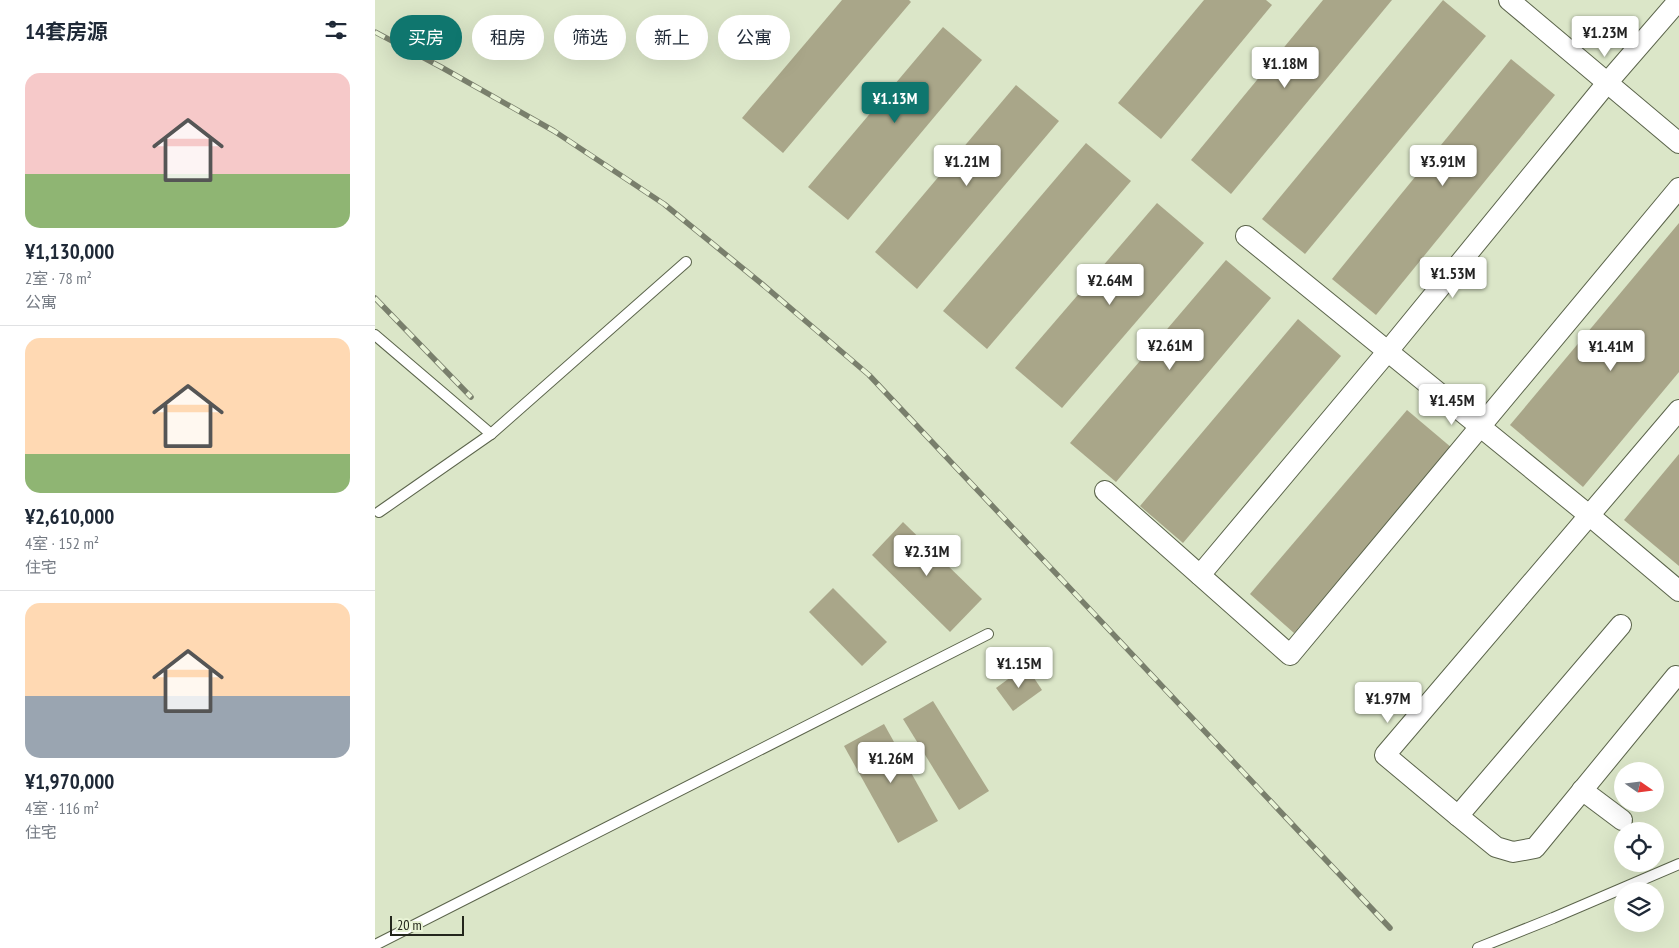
<!DOCTYPE html>
<html lang="zh">
<meta charset="utf-8">
<style>
:root{--surface:#fff;--page:#f2f2f3;--text:#1f2937;--muted:#747a83;--line:#e0e1e3;--accent:#0f766e}
body{margin:0;font-family:"PT Sans Narrow","Noto Sans SC",sans-serif;background:var(--page);color:var(--text);height:100vh;display:flex;flex-direction:column;font-size:19px;white-space:nowrap}
*{box-sizing:border-box;margin:0}
p{font-size:16px;color:var(--muted)}
.icon{flex:none;width:28px;height:28px;fill:none;stroke:currentColor;stroke-width:2;stroke-linecap:round;stroke-linejoin:round}
.map{position:relative;flex:1;overflow:hidden}
.panel{display:flex;flex-direction:column;background:var(--surface);width:375px}
.panel>*{flex:none}
.banner{position:absolute;left:15px;top:15px;width:475px;height:45px;display:flex;gap:10px}
.needle{width:32px;rotate:104deg}
.controls{position:absolute;left:1239px;top:762px;display:grid;gap:10px}
.controls a{display:grid;place-items:center;width:50px;height:50px;border-radius:50%;background:var(--surface);box-shadow:0 5px 20px #0002;font-size:25px}
.scale{position:absolute;left:15px;bottom:12px;width:74px;box-sizing:border-box;padding-left:5px;border:2px solid #23261c;border-top:0;font-size:14px;line-height:18px;white-space:nowrap;color:#23261c;-webkit-text-stroke:4px #e8f3d5;paint-order:stroke}
.price{position:absolute;translate:-50% -42px;padding:0 11px;border-radius:5px;background:#fff;color:#222;font-size:16px;line-height:32px;filter:drop-shadow(0 1px 2px #0008)}
.price::after{content:'';position:absolute;left:50%;top:30px;width:15px;height:11px;margin-left:-8px;background:inherit;clip-path:polygon(0 0,100% 0,50% 100%)}
.price.on{background:var(--accent);color:#fff}
ul{padding:0;list-style:none}
li{display:grid;align-content:center;gap:10px;height:265px;padding:0 25px}
li+li{border-top:1px solid var(--line)}
li span{display:grid;place-items:center;height:155px;border-radius:15px;color:#555}
li>.icon{margin-inline-start:auto}
span .icon{width:90px;height:90px;fill:#fffc;stroke-width:1}
li b{font-size:21px}
h2{display:flex;justify-content:space-between;align-items:center;height:60px;padding:0 25px;font-size:21px}
.tag{padding:0 18px;border-radius:22px;background:var(--surface);box-shadow:0 5px 20px #0002;font-size:18px;line-height:45px}
.tag.on{background:var(--accent);color:#fff}
main{display:flex;flex:1;min-height:0}
.map>svg:first-child{display:block}
.building{fill:#a9a689}
.lines{fill:none;stroke-linecap:round;stroke-linejoin:round}
.lane-casing{stroke:#5b644b;stroke-width:12}
.street-casing{stroke:#5b644b;stroke-width:22}
.lane{stroke:#fff;stroke-width:10}
.street{stroke:#fff;stroke-width:20}
.rail-casing{stroke:#797f6c;stroke-width:5.5}
.rail{stroke:#e8f3d5;stroke-width:4;stroke-dasharray:11;stroke-linecap:butt}
</style>
<main>
<section class="panel">
<h2>14套房源<svg class="icon" aria-label="filters" viewBox="0 0 24 24"><path d="M4 7h16M4 17h16"/><circle cx="9" cy="7" r="2"/><circle cx="15" cy="17" r="2"/></svg></h2>
<ul>
<li><span style="background:linear-gradient(#f6c9c9 65%,#8fb573 0)"><svg class="icon" aria-label="home" viewBox="0 0 24 24"><path d="M3 11l9-7 9 7M6 9v11h12V9"/></svg></span><div><b>¥1,130,000</b><p>2室 · 78 m²</p><p>公寓</p></div></li>
<li><span style="background:linear-gradient(#ffd9b3 75%,#8fb573 0)"><svg class="icon" aria-label="home" viewBox="0 0 24 24"><path d="M3 11l9-7 9 7M6 9v11h12V9"/></svg></span><div><b>¥2,610,000</b><p>4室 · 152 m²</p><p>住宅</p></div></li>
<li><span style="background:linear-gradient(#ffd9b3 60%,#9aa5b1 0)"><svg class="icon" aria-label="home" viewBox="0 0 24 24"><path d="M3 11l9-7 9 7M6 9v11h12V9"/></svg></span><div><b>¥1,970,000</b><p>4室 · 116 m²</p><p>住宅</p></div></li>
</ul>
</section>
<div class="map">
<svg width="1304" height="948" viewBox="0 0 1304 948">
<rect width="100%" height="100%" fill="#dbe6c8"/>
<g class="building">
<path d="M467 0H534L536 2 408 153 367 118Z"/>
<path d="M829 0H891L897 5 786 139 743 103Z"/>
<path d="M948 0H1017L856 194 816 160Z"/>
<path d="M1068 0 1111 36 930 254 887 219Z"/>
<path d="M568 27 607 60 473 220 433 187Z"/>
<path d="M1136 59 1180 95 1001 315 957 279Z"/>
<path d="M641 85 684 121 542 289 500 252Z"/>
<path d="M711 143 756 181 612 349 568 311Z"/>
<path d="M782 203 829 243 687 408 640 368Z"/>
<path d="M1304 223V372L1208 487 1135 425Z"/>
<path d="M851 260 896 298 741 482 695 443Z"/>
<path d="M923 319 966 356 808 543 765 506Z"/>
<path d="M1032 410 1077 448 919 633 875 594Z"/>
<path d="M1304 454V566L1249 520Z"/>
<path d="M528 522 607 599 575 632 497 555Z"/>
<path d="M458 588 512 642 487 666 434 612Z"/>
<path d="M651 666 667 690 638 711 621 688Z"/>
<path d="M558 701 614 791 584 810 528 719Z"/>
<path d="M509 724 563 821 523 843 469 746Z"/>
</g>
<g class="lines">
<defs>
<g id="lane">
<path d="M0 335 116 434"/>
<path d="M4 512 116 434 311 262"/>
<path d="M0 945 613 634"/>
<path d="M1103 948 1178 918 1304 864"/>
</g>
<g id="street">
<path d="M1134 0 1304 143"/>
<path d="M871 236 1215 516 1304 591"/>
<path d="M730 491 915 655 1304 188"/>
<path d="M825 575 1013 351 1232 83 1304 0"/>
<path d="M1246 625 1083 816 1010 755 1304 410"/>
<path d="M1207 790 1247 820"/>
<path d="M1083 816 1121 847 1138 852 1160 848 1301 676"/>
</g>
</defs>
<use href="#lane" class="lane-casing"/>
<use href="#street" class="street-casing"/>
<use href="#lane" class="lane"/>
<use href="#street" class="street"/>
<defs>
<g id="rail">
<path d="M0 32 66 67 179 131 289 204 387 284 494 375 1015 928"/>
<path d="M0 298 96 397"/>
</g>
</defs>
<use href="#rail" class="rail-casing"/>
<use href="#rail" class="rail"/>
</g>
</svg>
<div class="controls">
<a><svg class="needle" viewBox="-14 -14 28 28"><path d="M0-13l5 13h-10z" fill="#e53935"/><path d="M0 13l5-13h-10z" fill="#747a83"/></svg></a>
<a><svg class="icon" aria-label="locate" viewBox="0 0 24 24"><circle cx="12" cy="12" r="6"/><path d="M12 2v4M12 18v4M2 12h4M18 12h4"/></svg></a>
<a><svg class="icon" aria-label="layers" viewBox="0 0 24 24"><path d="M12 4l9 5-9 5-9-5zM3 14l9 5 9-5"/></svg></a>
</div>
<div class="scale">20 m</div>
<b class="price" style="left:1230px;top:58px">¥1.23M</b>
<b class="price" style="left:910px;top:89px">¥1.18M</b>
<b class="price on" style="left:520px;top:124px">¥1.13M</b>
<b class="price" style="left:592px;top:187px">¥1.21M</b>
<b class="price" style="left:1068px;top:187px">¥3.91M</b>
<b class="price" style="left:1078px;top:299px">¥1.53M</b>
<b class="price" style="left:735px;top:306px">¥2.64M</b>
<b class="price" style="left:795px;top:371px">¥2.61M</b>
<b class="price" style="left:1236px;top:372px">¥1.41M</b>
<b class="price" style="left:1077px;top:426px">¥1.45M</b>
<b class="price" style="left:552px;top:577px">¥2.31M</b>
<b class="price" style="left:644px;top:689px">¥1.15M</b>
<b class="price" style="left:1013px;top:724px">¥1.97M</b>
<b class="price" style="left:516px;top:784px">¥1.26M</b>
<div class="banner">
<a class="tag on">买房</a>
<a class="tag">租房</a>
<a class="tag">筛选</a>
<a class="tag">新上</a>
<a class="tag">公寓</a>
</div>
</div>
</main>
